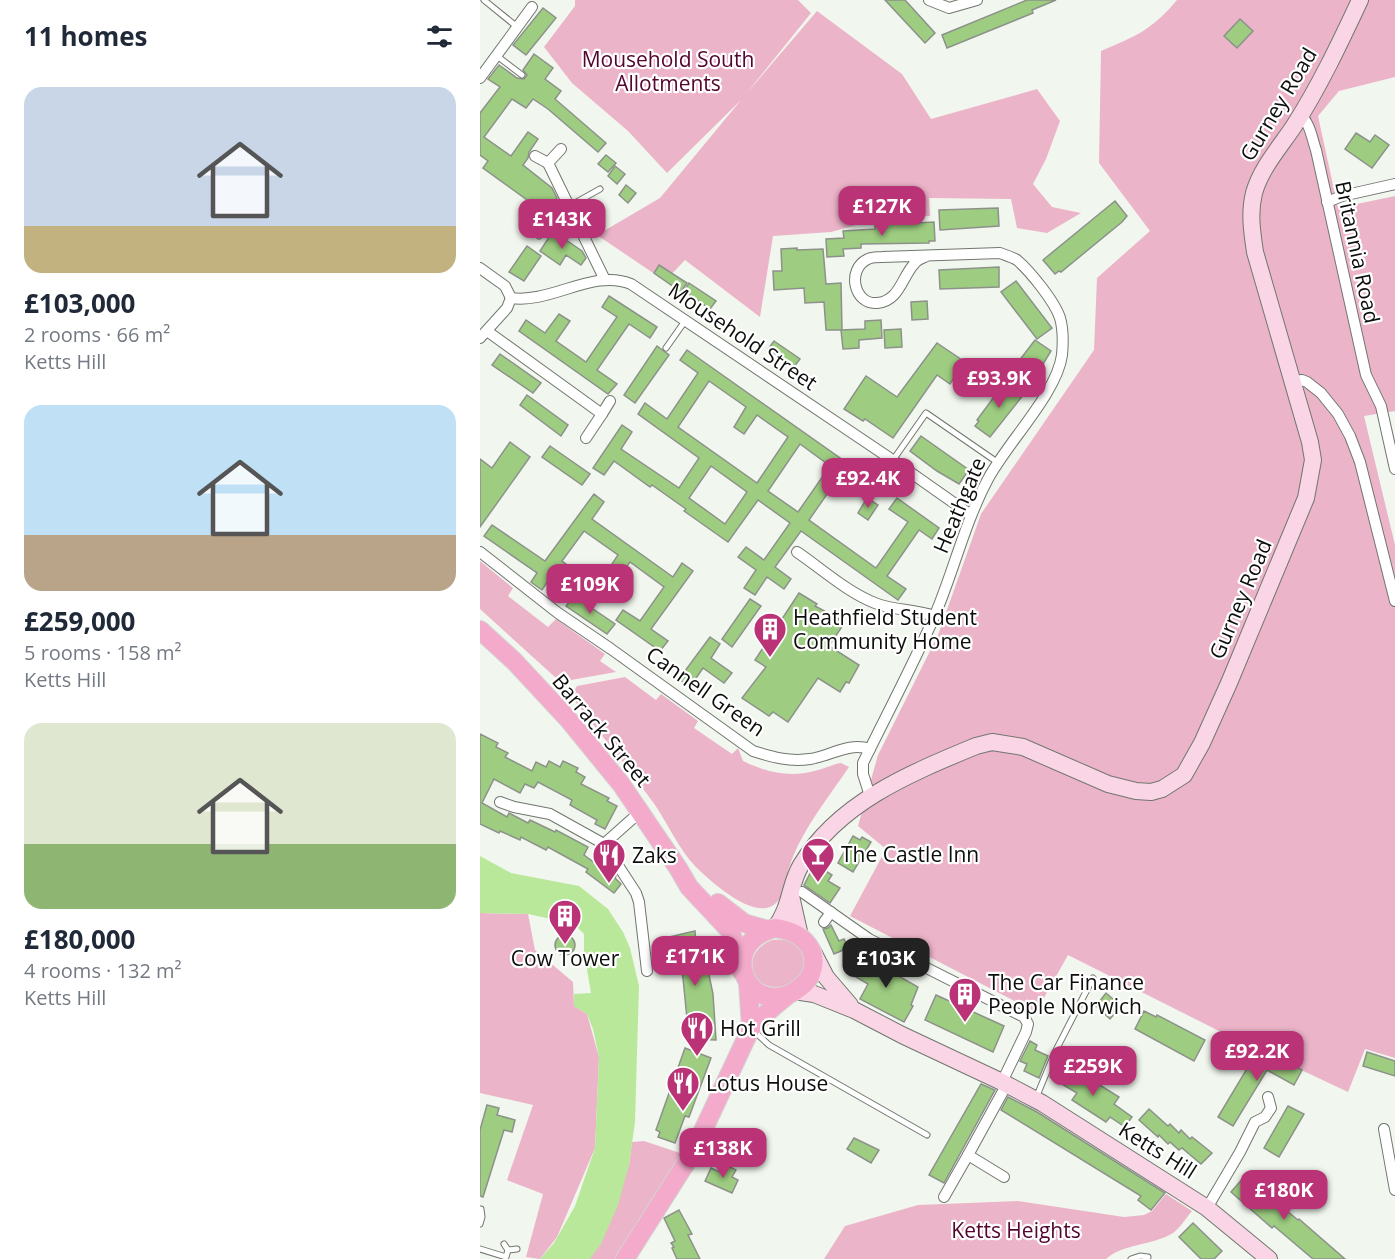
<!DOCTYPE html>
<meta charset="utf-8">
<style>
:root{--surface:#fff;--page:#f6f6f7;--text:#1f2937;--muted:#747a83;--accent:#b93376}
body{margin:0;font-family:"Open Sans",sans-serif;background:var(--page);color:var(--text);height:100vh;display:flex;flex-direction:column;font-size:22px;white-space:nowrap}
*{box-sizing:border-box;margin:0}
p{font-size:20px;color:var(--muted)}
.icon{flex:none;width:33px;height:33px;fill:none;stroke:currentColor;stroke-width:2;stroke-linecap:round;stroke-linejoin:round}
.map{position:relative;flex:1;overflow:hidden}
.side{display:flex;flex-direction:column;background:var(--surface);width:480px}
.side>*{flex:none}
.price{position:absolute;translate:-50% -51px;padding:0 14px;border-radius:12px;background:var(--accent);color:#fff;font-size:20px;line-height:39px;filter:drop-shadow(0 2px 3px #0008)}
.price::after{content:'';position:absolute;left:50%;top:36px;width:18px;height:14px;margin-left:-9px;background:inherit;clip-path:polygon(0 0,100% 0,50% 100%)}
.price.on{background:#222;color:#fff}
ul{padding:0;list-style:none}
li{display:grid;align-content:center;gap:12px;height:318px;padding:0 24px}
li span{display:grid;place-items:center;height:186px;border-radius:18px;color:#555}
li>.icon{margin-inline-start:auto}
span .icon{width:108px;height:108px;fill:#fffc;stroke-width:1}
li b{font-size:26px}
h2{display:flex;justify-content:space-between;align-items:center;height:72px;padding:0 24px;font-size:26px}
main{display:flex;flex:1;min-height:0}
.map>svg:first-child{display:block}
.green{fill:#ecb4c9}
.water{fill:#b9e89b}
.building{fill:#9ecd81;stroke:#8c928a;stroke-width:1.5;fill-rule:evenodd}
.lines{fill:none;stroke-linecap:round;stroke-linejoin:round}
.lane-casing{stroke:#71766e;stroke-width:7}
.street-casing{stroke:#71766e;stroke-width:12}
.secondary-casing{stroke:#71766e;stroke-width:18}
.primary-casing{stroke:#d3d4d3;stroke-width:20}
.lane{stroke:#fff;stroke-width:5}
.street{stroke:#fff;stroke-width:10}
.secondary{stroke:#f9d5e5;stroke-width:16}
.primary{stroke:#f4abcb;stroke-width:18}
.labels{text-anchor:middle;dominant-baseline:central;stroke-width:4.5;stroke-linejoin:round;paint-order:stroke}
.park-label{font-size:21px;fill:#540530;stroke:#fff}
.street-label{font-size:21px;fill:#0c0e0b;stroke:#fff}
.poi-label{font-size:21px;fill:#0c0e0b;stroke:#fff;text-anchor:start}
</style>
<main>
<section class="side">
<h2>11 homes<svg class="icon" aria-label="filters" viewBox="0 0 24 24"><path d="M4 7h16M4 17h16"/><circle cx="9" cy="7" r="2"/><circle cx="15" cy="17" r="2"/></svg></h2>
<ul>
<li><span style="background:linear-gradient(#c9d6e8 75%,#c2b280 0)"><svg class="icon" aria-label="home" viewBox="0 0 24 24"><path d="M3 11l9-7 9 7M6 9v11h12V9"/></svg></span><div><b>£103,000</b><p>2 rooms · 66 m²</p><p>Ketts Hill</p></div></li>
<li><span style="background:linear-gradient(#bfe0f5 70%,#b9a48a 0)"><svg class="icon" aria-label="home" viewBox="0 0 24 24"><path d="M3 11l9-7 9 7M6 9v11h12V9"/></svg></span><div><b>£259,000</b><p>5 rooms · 158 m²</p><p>Ketts Hill</p></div></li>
<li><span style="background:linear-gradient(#dfe7d0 65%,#8fb573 0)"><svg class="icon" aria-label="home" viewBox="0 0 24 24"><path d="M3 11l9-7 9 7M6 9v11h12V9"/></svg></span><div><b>£180,000</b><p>4 rooms · 132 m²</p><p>Ketts Hill</p></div></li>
</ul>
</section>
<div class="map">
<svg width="915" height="1259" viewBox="0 0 915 1259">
<rect width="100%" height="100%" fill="#f1f7ee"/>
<g class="green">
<path d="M95 0H318L331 13 266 94 337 11 422 74 451 119 557 89 580 121 566 159 553 184 572 207 601 213 567 233 537 228 531 199 449 198 450 216 401 218 351 232 293 236 280 317 205 260 185 281 117 235 180 198 261 100 187 173 148 131 92 83 64 47 95 6Z"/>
<path d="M697 0H915V77L859 91 838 116 858 208 915 196V411L884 416 915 545V1058L885 1049 868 1092 741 1032 588 955 556 1012 370 916 406 849 378 826 398 755 458 635 501 514 614 350 617 278 670 231 619 163 621 51C656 36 672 30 697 0Z"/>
<path d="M0 561 33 588 28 596 68 627 76 619 125 654 120 661 136 672 91 680 76 678 0 609Z"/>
<path d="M145 677 176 700 181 694 218 721 214 728 252 754 258 748 263 761C288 773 311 778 338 770 346 768 353 764 361 763L369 767C348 798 322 830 310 865 305 877 306 894 296 903 276 923 230 881 215 866 200 851 188 824 175 805 149 769 121 735 94 700L95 689 97 686Z"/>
<path d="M0 913 48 914 55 950 93 982 94 1006 107 1014 119 1057 115 1148 77 1237 60 1259 46 1257 63 1194 27 1180 53 1105 0 1093Z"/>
<path d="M292 940C328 934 336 978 304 986 270 994 259 952 292 940Z"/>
<path d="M164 1141 203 1154 136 1259H109L149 1165 152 1142Z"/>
<path d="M686 1194 712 1211C706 1218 700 1228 693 1233 672 1246 644 1243 626 1259H344L365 1226 438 1205 538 1201 644 1217 664 1215 672 1211Z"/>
</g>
<path class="water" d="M0 856 31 873 99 886 128 909 143 932 150 948 159 986 155 1122 149 1165 138 1205 121 1244 110 1259H60L74 1243 95 1206 115 1148 119 1057 113 1029 107 1014 94 1006V994L111 993 104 952V934L96 926 71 919 48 914 0 913Z"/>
<g class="building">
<path d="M405 0H425L455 33 445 43Z"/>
<path d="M547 0H576L552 10 553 13 467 48 462 35Z"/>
<path d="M63 8 76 18 46 55 33 45Z"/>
<path d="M760 19 773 31 757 48 744 36Z"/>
<path d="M54 54 73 68 65 79 81 91 75 99 126 143 118 152 68 109 53 99 46 108 32 99 4 137 31 156 48 132 58 139 49 152 48 158 43 165 72 188 77 198 68 208 58 200 54 205 3 168 8 161 0 155V113L20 87 8 79 19 65 37 78 44 79 47 75 43 70Z"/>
<path d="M876 133 890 142 895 135 909 145 892 168 865 149Z"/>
<path d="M126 155 136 163 128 172 118 164Z"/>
<path d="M135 166 145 174 137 184 128 176Z"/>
<path d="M146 185 156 193 148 203 139 195Z"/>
<path d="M635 201 647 216 642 222 581 272 579 271 575 274 563 260Z"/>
<path d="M518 208 519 226 460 230 459 210Z"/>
<path d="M454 222 455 241H449V243L381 244V248L363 249 364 256 347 257 346 239 364 238 363 231 395 229V225Z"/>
<path d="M73 231 102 251 106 258 101 265 86 255 80 265 60 251Z"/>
<path d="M47 246 61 256 44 281 29 272Z"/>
<path d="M317 248V250L343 249 346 284 361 283 362 330H346L344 302 325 303 324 288 294 290 293 271H302L301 249Z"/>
<path d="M179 265 207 283 201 292 174 273Z"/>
<path d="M519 267V287L460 289 459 270Z"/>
<path d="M536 281 572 328 557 339 521 292Z"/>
<path d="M209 283 236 301 230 309 204 291Z"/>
<path d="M129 296 177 327 170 338 149 324 117 370 137 384 128 394 39 331 46 320 65 333 79 314 90 321 76 341 106 362 137 317 122 307Z"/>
<path d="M447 301 448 319 432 320 431 302Z"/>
<path d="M401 320 402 338 379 340V348L363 349 361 330 385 329V321Z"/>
<path d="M421 329 422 347 405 348 404 330Z"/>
<path d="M555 340 571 351 554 379 535 366Z"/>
<path d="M294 341 320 359 314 367 288 349Z"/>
<path d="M457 343 485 362 470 384 457 375 413 438 385 419 383 421 364 409 386 376 417 397Z"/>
<path d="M177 346 189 355 155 403 144 395Z"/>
<path d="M207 350 387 477 380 487 361 474 329 520 396 568 428 522 409 509 417 498 459 528 452 539 439 530 407 576 426 589 418 600 321 531 295 567 311 579 304 589 287 577 275 595 264 588 276 570 258 557 266 547 284 560 310 523 278 500 248 542 204 511 206 509 172 485 170 487 134 461 124 475 113 468 142 425 152 432 141 449 199 488 219 458 158 414 165 403 187 419 218 373 200 360ZM229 381 266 407 254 427 264 434 277 415 308 437 277 483 198 427ZM320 444 350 466 318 512 288 491ZM231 466 267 492 245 524 209 498Z"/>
<path d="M20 354 61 383 53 393 12 365Z"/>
<path d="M525 382 544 394 510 437 495 426 499 421 497 420Z"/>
<path d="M47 395 88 425 81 436 40 405Z"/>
<path d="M441 436 489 470 479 484 457 471 430 451Z"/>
<path d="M30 442 50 457 0 527V459L12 468Z"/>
<path d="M70 446 110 474 102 485 62 457Z"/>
<path d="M114 494 124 502 112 519 193 577 202 563 213 571 171 629 188 641 180 651 136 620 143 610 160 621 184 587 150 562 134 584 124 576 138 555 104 531 82 561 102 576 95 586 74 572 62 590 51 582 57 573 4 536 12 525 65 561Z"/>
<path d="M387 498 398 505 388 520 378 513Z"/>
<path d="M319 593 337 604 335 606 361 620 358 623 363 625 349 646 379 665 369 683 366 682 360 692 338 678 308 722 293 712 289 716 262 698 286 667 275 660Z"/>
<path d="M94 596 135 624 127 634 86 606Z"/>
<path d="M270 599 281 606 252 647 242 639Z"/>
<path d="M230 637 240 644 231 658 252 673 244 683 223 668 210 687 199 679Z"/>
<path d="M0 734 18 743 16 747 28 753 25 757 52 771 56 762 66 767 69 761 80 767 83 761 98 768 96 772 105 777 101 784 129 798 127 801 137 806 125 829 115 824 117 820 90 805 92 800 58 782 54 788 45 784 40 793 14 779 2 803 27 817 29 813 48 823 50 820 75 832 76 830 108 847 104 855 126 871 129 866 136 876 135 878 141 884 134 893 106 872 108 869 77 852 68 847 66 850 41 837 40 840 20 831 19 833 0 824Z"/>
<path d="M373 836 380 840 382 837 391 842 373 872 358 863Z"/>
<path d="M335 864 352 875 348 881 360 888 350 903 324 885Z"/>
<path d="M351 925 359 941 364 939 368 948 354 954 343 929 348 928Z"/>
<path d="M215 931 216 946 219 945 220 953H221L224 970H228L233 994 236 1040 209 1039 203 978 200 962 195 963 194 956H192L189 937Z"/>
<circle cx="85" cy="945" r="10"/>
<path d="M403 956 413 961 409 968 416 972 415 974 438 987 431 1005 433 1006 424 1022 380 999 388 984 366 971 373 960 394 972Z"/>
<path d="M626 993 641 1006 630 1019 616 1006Z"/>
<path d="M456 995 524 1026 513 1052 445 1020Z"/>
<path d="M664 1011 676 1017 677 1015 725 1040 714 1061 655 1029Z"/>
<path d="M550 1041 557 1045 555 1050 568 1056 559 1078 544 1071 547 1064 540 1061Z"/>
<path d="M780 1047 822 1070 814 1085 787 1070 753 1126 738 1117Z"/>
<path d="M205 1048 231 1058 209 1117 205 1116 195 1143 178 1137 180 1132 176 1130Z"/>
<path d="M887 1052 915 1061V1076L883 1066Z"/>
<path d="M575 1065 604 1083 607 1077 639 1097 634 1104 652 1117 645 1127 630 1117 626 1122 592 1100 597 1093 570 1077Z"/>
<path d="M501 1084 515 1090 464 1183 449 1175Z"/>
<path d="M528 1097 557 1112 685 1193 671 1210 658 1200 661 1196 521 1110Z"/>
<path d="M7 1105 19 1108 17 1115 35 1120 32 1132 24 1130 3 1197 0 1196V1130Z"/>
<path d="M808 1106 824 1114 799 1157 784 1148Z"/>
<path d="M669 1109 688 1126 690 1124 699 1133 701 1130 710 1139 712 1137 732 1153 721 1164 702 1148 699 1150 690 1142 688 1144 679 1135 678 1137 659 1120Z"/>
<path d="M374 1138 399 1150 391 1163 367 1149Z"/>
<path d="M246 1165 256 1170 252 1177 258 1180 252 1193 225 1181 231 1168 242 1173Z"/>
<path d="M765 1176 801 1206 818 1220 819 1219 865 1259H833L794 1226 792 1228 751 1192Z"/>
<path d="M199 1210 212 1234 208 1235 220 1259H197L192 1248 194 1247 191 1243 195 1241 184 1218Z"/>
<path d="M713 1223 742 1251 734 1259H721L699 1237Z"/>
</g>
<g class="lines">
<defs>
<g id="lane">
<path d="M4 0 36 26"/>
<path d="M17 56 42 75"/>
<path d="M59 236 79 212 120 189"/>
<path d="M186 348 205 321"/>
<path d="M413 460 446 413 517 462"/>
<path d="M411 473 417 463"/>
<path d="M274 1031 289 1045 447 1135"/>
<path d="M556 1098 575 1052 613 978"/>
<path d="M0 1224 2 1217 1 1209"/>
<path d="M0 1249 26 1257 28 1250 24 1244"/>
<path d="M28 1250 37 1249"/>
<path d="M651 1259 660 1256 668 1257"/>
</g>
<g id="street">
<path d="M449 0 469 8 497 0"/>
<path d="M0 78 52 7"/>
<path d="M820 115C830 122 832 139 836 150L886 375 901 406 915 469"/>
<path d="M81 149 68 163 125 280"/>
<path d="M55 156 68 163"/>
<path d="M847 202 862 196 915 184"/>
<path d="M0 268 25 286 31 298"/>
<path d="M31 298C71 304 114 268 151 284L417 463 491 515"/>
<path d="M7 331 122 414 130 401"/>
<path d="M0 338 27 308 31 298"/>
<path d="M811 382 822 380 827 382 841 393 858 414 870 436 880 462 915 601"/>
<path d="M106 438 122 414"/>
<path d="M0 552 78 613 131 649 273 751C292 757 309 762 330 759 351 756 368 742 390 749"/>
<path d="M317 552C342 569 367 592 395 603 415 611 435 609 454 616"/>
<path d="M390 796 383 774V763C407 714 433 665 455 615 474 570 485 522 508 479 527 443 577 393 582 355 583 344 583 328 580 318 575 302 550 271 537 260 532 257 525 255 520 253L402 257C398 257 392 257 388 259 366 269 374 305 397 303 420 301 422 276 435 263 438 259 443 258 447 256"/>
<path d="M20 802 34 807 70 814 124 844"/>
<path d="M160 812 124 844 156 893 159 902 167 971"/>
<path d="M322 892 389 939 544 1017 548 1024 546 1032 522 1082"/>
<path d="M344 922 351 912"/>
<path d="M904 1129 915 1190"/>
<path d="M524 1177 488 1155 527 1084"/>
<path d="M464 1197 488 1155"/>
<path d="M727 1208 760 1152 775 1122 785 1117 791 1108 788 1097"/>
</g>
<g id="secondary">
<path d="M311 896 320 936"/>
<path d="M295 928C311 907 309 885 321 865 359 802 431 773 496 746L512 742 543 747 628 784 656 791 671 792 682 789 704 775 722 743 749 683 826 498 833 460 830 442 775 252C772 232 769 213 774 193 781 168 800 147 814 126 839 87 860 43 880 0"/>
<path d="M332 950 346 977 370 1005"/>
<path d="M314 991 334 994 374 1010 422 1035 522 1082 562 1103 727 1208 789 1259"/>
</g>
<g id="primary">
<path d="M0 630 34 661 88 719 141 784 198 868 209 887 251 932 262 972"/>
<path d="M238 903 264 923 288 930"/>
<path d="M295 928C319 931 341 947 331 974 328 982 322 986 315 991 269 1019 234 944 295 928Z"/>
<path d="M268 983 271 1028"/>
<path d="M145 1259 213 1152 271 1028 292 1008 309 994"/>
</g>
</defs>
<use href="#lane" class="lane-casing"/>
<use href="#street" class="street-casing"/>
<use href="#secondary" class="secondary-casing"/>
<use href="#primary" class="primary-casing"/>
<use href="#lane" class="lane"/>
<use href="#street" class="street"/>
<use href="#secondary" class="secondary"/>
<use href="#primary" class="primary"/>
</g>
<defs>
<symbol id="building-pin" viewBox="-11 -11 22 30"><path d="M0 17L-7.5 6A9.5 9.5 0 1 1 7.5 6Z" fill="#b93376" stroke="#fff"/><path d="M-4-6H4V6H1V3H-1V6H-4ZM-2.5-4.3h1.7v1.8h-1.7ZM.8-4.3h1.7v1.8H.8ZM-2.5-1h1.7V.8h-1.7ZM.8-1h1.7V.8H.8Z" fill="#fff"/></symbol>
<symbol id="bar-pin" viewBox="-11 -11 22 30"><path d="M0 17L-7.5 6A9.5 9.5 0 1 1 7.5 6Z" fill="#b93376" stroke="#fff"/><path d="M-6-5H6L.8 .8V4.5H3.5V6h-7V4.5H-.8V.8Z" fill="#fff"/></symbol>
<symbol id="restaurant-pin" viewBox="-11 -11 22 30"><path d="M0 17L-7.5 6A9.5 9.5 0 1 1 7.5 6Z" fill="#b93376" stroke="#fff"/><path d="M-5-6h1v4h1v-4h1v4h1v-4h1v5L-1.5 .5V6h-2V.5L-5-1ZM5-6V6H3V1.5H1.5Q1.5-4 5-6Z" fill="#fff"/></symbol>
</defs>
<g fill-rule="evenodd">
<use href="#building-pin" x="271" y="610" width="38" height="52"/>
<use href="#bar-pin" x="319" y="835" width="38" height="52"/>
<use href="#restaurant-pin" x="110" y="836" width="38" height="52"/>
<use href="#building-pin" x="66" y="897" width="38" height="52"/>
<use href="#building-pin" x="466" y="975" width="38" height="52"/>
<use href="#restaurant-pin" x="198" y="1009" width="38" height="52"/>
<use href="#restaurant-pin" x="184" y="1064" width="38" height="52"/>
</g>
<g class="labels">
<g class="park-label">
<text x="188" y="59">Mousehold South<tspan x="188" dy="24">Allotments</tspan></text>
<text x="536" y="1230">Ketts Heights</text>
</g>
<g class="street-label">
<text transform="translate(798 104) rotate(-59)">Gurney Road</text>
<text transform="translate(878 252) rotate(78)">Britannia Road</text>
<text transform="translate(263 336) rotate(34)">Mousehold Street</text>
<text transform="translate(479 505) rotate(-67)">Heathgate</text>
<text transform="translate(760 599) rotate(-67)">Gurney Road</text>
<text transform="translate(226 691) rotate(35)">Cannell Green</text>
<text transform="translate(122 730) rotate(50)">Barrack Street</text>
<text transform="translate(678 1150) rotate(32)">Ketts Hill</text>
</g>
<g class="poi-label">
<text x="313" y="617">Heathfield Student<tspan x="313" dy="24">Community Home</tspan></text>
<text x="361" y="854">The Castle Inn</text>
<text x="152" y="855">Zaks</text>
<text x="85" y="958" text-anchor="middle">Cow Tower</text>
<text x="508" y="982">The Car Finance<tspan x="508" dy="24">People Norwich</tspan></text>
<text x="240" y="1028">Hot Grill</text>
<text x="226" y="1083">Lotus House</text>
</g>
</g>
</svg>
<b class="price" style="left:402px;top:237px">£127K</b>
<b class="price" style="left:82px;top:250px">£143K</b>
<b class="price" style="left:519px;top:409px">£93.9K</b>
<b class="price" style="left:388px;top:509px">£92.4K</b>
<b class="price" style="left:110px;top:615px">£109K</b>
<b class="price" style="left:215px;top:987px">£171K</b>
<b class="price on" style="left:406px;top:989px">£103K</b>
<b class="price" style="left:777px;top:1082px">£92.2K</b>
<b class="price" style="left:613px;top:1097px">£259K</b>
<b class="price" style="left:243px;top:1179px">£138K</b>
<b class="price" style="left:804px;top:1221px">£180K</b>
</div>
</main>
